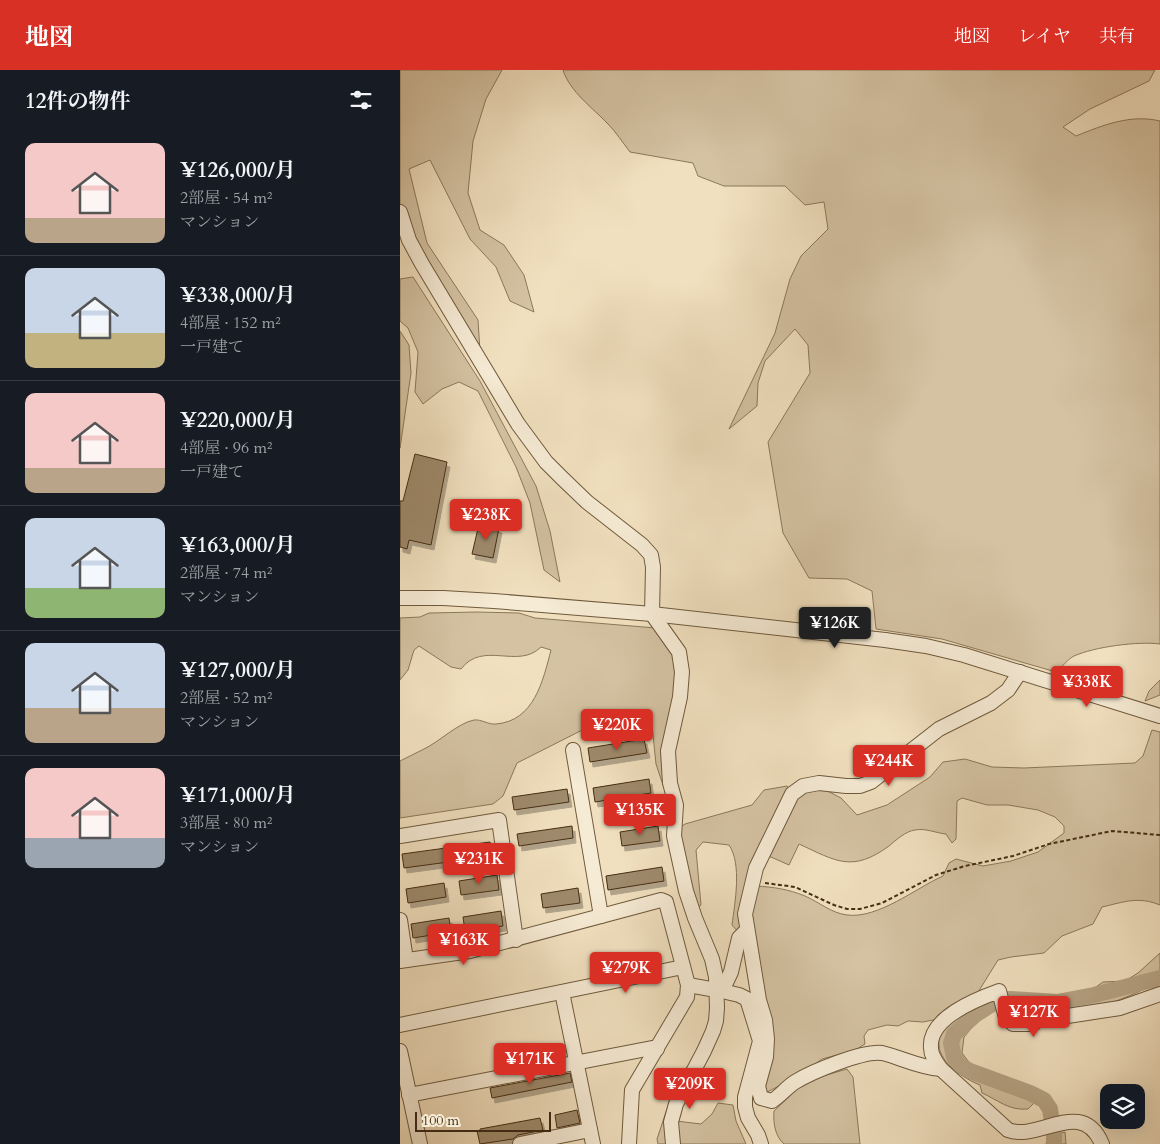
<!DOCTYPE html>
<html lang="ja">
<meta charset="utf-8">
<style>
:root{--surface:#171b24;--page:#20242c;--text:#f1f3f6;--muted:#9ea1a6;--line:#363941;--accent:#d93025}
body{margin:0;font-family:Cardo,"Noto Serif JP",serif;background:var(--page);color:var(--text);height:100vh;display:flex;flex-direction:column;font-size:19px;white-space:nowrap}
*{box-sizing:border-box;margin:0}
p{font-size:16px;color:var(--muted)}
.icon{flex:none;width:28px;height:28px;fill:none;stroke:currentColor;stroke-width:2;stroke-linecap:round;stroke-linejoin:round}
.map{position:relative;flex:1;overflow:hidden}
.details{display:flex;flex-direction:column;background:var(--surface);width:400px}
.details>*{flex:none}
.controls{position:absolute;left:700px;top:1014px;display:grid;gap:10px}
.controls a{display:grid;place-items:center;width:45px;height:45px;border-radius:10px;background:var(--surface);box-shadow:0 5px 20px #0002;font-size:25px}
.scale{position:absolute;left:15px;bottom:12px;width:136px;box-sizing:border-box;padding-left:5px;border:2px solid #442d12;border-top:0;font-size:14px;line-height:18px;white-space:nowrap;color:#442d12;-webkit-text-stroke:4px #f6ebd5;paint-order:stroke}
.price{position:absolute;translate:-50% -42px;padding:0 11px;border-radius:5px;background:var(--accent);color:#fff;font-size:16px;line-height:32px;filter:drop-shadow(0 1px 2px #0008)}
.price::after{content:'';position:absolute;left:50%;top:30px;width:15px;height:11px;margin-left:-8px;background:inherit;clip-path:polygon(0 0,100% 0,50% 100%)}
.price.current{background:#222;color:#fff}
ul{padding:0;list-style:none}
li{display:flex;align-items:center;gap:15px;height:125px;padding:0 25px}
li+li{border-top:1px solid var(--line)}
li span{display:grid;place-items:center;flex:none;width:140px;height:100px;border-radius:10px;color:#555}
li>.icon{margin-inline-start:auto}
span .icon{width:60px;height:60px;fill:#fffc;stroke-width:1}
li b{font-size:21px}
h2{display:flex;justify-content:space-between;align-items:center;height:60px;padding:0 25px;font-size:21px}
header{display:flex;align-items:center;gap:30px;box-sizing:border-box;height:70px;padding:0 25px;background:var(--accent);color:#fff}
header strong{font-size:24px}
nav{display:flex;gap:28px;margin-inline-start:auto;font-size:18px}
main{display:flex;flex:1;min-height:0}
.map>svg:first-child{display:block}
.green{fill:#d4c2a2;stroke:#8c785a}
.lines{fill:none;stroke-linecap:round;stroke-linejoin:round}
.river{stroke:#b6a384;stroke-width:16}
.building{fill:#9e8a6c;stroke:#442d12;filter:url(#shadow)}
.minor-casing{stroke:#6f5a3d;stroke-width:16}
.path{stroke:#442d12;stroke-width:2;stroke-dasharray:4 2.5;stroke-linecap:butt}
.minor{stroke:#f6ebd5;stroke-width:14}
</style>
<header>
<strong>地図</strong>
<nav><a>地図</a><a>レイヤ</a><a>共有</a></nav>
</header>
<main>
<section class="details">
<h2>12件の物件<svg class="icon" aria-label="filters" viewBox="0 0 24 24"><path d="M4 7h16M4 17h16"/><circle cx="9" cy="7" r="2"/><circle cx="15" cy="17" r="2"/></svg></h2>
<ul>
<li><span style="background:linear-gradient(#f6c9c9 75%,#b9a48a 0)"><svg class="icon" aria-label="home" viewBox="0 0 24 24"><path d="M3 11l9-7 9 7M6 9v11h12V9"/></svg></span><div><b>¥126,000/月</b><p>2部屋 · 54 m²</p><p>マンション</p></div></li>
<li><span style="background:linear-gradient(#c9d6e8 65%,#c2b280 0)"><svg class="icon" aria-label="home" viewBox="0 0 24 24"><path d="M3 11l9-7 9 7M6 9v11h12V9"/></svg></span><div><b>¥338,000/月</b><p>4部屋 · 152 m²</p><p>一戸建て</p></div></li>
<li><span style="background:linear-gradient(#f6c9c9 75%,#b9a48a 0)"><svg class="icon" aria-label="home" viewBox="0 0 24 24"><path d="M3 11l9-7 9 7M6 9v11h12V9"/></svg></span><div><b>¥220,000/月</b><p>4部屋 · 96 m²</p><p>一戸建て</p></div></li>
<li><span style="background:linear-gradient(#c9d6e8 70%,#8fb573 0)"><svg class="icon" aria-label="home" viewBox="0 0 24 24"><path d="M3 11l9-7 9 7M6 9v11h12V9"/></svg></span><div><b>¥163,000/月</b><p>2部屋 · 74 m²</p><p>マンション</p></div></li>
<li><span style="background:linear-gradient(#c9d6e8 65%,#b9a48a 0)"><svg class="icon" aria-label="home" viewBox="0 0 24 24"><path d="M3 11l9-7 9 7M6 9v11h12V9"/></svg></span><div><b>¥127,000/月</b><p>2部屋 · 52 m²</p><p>マンション</p></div></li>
<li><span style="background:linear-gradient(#f6c9c9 70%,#9aa5b1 0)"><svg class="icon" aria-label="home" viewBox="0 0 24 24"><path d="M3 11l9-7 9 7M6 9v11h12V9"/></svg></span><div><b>¥171,000/月</b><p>3部屋 · 80 m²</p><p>マンション</p></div></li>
</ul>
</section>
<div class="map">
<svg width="760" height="1074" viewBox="0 0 760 1074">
<defs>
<filter id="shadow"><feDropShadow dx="3" dy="5" stdDeviation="0" flood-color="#0004"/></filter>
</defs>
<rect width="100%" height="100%" fill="#f1e0bf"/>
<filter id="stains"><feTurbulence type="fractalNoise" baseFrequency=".004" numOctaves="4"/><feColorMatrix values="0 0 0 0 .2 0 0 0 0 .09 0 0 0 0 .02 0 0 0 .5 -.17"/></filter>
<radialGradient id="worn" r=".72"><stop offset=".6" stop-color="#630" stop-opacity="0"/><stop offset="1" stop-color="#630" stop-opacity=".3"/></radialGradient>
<g class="green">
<path d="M0 0H102L86 29 73 71 68 123 80 160 104 175 124 205 134 242 110 231 96 197 70 169 30 90 9 99 27 173 78 250 80 282 0 159Z"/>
<path d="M163 0H755L749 11 690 39 663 57 676 66C703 55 731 44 760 51V574C738 571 694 577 674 586 668 589 662 597 656 602L542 569 476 559 472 521 447 509 409 508 383 463 368 372 410 303 408 275 395 259 365 291 358 313 357 336 329 359 375 263 390 209 401 186 428 159 424 132 405 135 385 116H324L298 106 293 93 230 82C223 73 216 62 208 54 193 38 170 22 163 0Z"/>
<path d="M13 207 80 311 136 416 150 461 160 512 144 500 130 433 116 397 78 321 59 312 42 319 23 334 15 322 18 282 8 258 0 251V209Z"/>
<path d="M0 261 9 275 11 303 0 378Z"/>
<path d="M77 542 119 543 135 548 256 558 278 591 267 727 256 694 251 646 239 641 218 642 117 693 103 726 93 734 0 748V691C8 687 16 683 24 679 39 672 58 653 74 650 81 649 89 655 96 654 134 651 143 611 151 580L141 577C118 600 83 570 61 599L51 597 19 576 14 580 8 600 0 610V548L20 547 29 543Z"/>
<path d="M760 610V625L745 631 749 621Z"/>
<path d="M752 660 760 662V835C738 826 724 832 702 837L693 854 662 866 644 883 611 887 598 890 580 919 579 934 587 940 564 967 562 983 572 996 605 1015 635 1029 634 1033 628 1039C609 1041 598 1030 582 1023L580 1015C565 1009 540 994 539 975 538 966 541 957 543 948L523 952 508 951 498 956 487 955 468 960 464 966 465 974 455 980 422 989 397 1007 367 1022 365 1017 349 858 356 816C373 817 388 819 405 826 419 832 431 843 447 845 478 849 516 818 543 806L549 793 556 789 583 796 611 791 638 782 664 763V756L655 747 638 740 608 735H587L562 728 557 731 556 769 552 773 546 764C536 763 526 758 515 760 506 761 496 770 489 776 452 803 436 791 399 774L389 795 371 787 357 786 345 832 339 863 332 855C335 832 342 794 329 775L303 772 296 780 301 835 296 839 276 760 285 754 352 735 364 720 387 716 397 725 420 717 441 728 457 745 487 735 530 707 543 692 565 689 592 697 624 698 735 693 743 686Z"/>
<path d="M760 883V911C738 923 690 946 665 937L666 928 693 919 703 912 725 911 738 903Z"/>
<path d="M292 995 276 1051 301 1054 312 1044 318 1033 333 1035 336 1051 346 1074H258L257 1069 268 1036 286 998Z"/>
<path d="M447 999 453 1007 460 1074H384C375 1066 373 1053 374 1041L398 1018 423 1006Z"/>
<path d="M665 1062 666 1074H646L648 1065Z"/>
</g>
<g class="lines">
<path class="river" d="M654 1074V1065L650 1039 644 1030 630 1023 570 1001 560 995 554 987 551 973 554 964 575 945 600 929H612L657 932 694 925 760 908"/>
</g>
<g class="building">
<path d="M15 384 47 392 31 475 9 470 7 479 0 477V431H3Z"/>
<path d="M79 454 99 458 93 488 72 484Z"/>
<path d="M244 669 247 683 190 692 188 678Z"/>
<path d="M249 709 251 723 195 732 193 718Z"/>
<path d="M167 719 169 732 114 740 112 727Z"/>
<path d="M172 756 173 768 119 776 117 764Z"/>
<path d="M258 756 260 771 222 776 220 762Z"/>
<path d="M90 772 93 786 4 798 2 784Z"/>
<path d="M262 797 264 811 208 820 206 806Z"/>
<path d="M97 805 99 820 61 825 59 811Z"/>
<path d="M44 813 46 827 8 833 6 819Z"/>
<path d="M178 818 180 833 143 838 141 824Z"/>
<path d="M101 841 103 856 65 861 63 847Z"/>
<path d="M49 848 51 862 13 868 11 854Z"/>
<path d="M170 1003 172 1012 92 1028 90 1018Z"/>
<path d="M177 1040 180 1053 157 1058 155 1045Z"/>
<path d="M140 1048 143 1060 118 1065 113 1069 80 1074 77 1061H80V1059Z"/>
</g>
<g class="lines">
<defs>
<g id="minor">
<path d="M0 142 9 170 22 194 118 354 146 392 162 408 187 432 242 475 251 485 253 497 252 544 279 582 282 602 280 627 268 681 270 713 276 735 274 766 286 821 295 848 312 889 316 907 317 938 316 951 313 961 304 981 276 1034 271 1052 273 1074"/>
<path d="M0 528H43L94 531 252 544 485 570 526 576 564 585 760 646"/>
<path d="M173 680 201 846"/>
<path d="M0 766 99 750 116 870"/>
<path d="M0 850 6 890"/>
<path d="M0 891 70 881 261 830 266 832 288 915 287 927 232 1020 229 1074"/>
<path d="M288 915 322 921 331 902 339 868 347 860"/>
<path d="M322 921 339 925 347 929 360 971 345 1027V1037L348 1048 358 1065 361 1074"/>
<path d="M162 922 193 1074"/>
<path d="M0 955 283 897"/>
<path d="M0 981 20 1074"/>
<path d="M541 999C517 997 503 988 482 983 464 980 411 1002 395 1012 387 1017 380 1026 372 1031L361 1028 358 1016 366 987 367 969 365 950 359 930 345 844 356 798 392 724 403 716 419 713 446 716H460L471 712 539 659 591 633 608 620 620 602"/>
<path d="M9 1025 252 978 257 979"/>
<path d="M120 1074 190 1060"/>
<path d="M702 1074C682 1026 639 1072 608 1060L541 999C536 992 531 986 531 978 528 948 577 929 599 921L606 948 613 954H633L638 949 647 947H661L720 938 760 924"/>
</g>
</defs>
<use href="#minor" class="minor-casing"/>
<path class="path" d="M365 813 395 817 434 835 447 839H460L482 833 536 805 565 796 613 786 649 774 712 761 760 765"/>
<use href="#minor" class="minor"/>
</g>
<rect width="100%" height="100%" filter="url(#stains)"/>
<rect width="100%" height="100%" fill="url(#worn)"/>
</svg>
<div class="controls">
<a><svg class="icon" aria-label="layers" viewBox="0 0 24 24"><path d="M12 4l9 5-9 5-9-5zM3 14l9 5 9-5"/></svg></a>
</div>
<div class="scale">100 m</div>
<b class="price" style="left:86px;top:471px">¥238K</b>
<b class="price current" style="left:435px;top:579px">¥126K</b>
<b class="price" style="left:687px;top:638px">¥338K</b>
<b class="price" style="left:217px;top:681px">¥220K</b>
<b class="price" style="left:489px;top:717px">¥244K</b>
<b class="price" style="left:240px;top:766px">¥135K</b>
<b class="price" style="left:79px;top:815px">¥231K</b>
<b class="price" style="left:64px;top:896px">¥163K</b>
<b class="price" style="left:226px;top:924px">¥279K</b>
<b class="price" style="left:634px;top:968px">¥127K</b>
<b class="price" style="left:130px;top:1015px">¥171K</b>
<b class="price" style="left:290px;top:1040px">¥209K</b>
</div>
</main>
